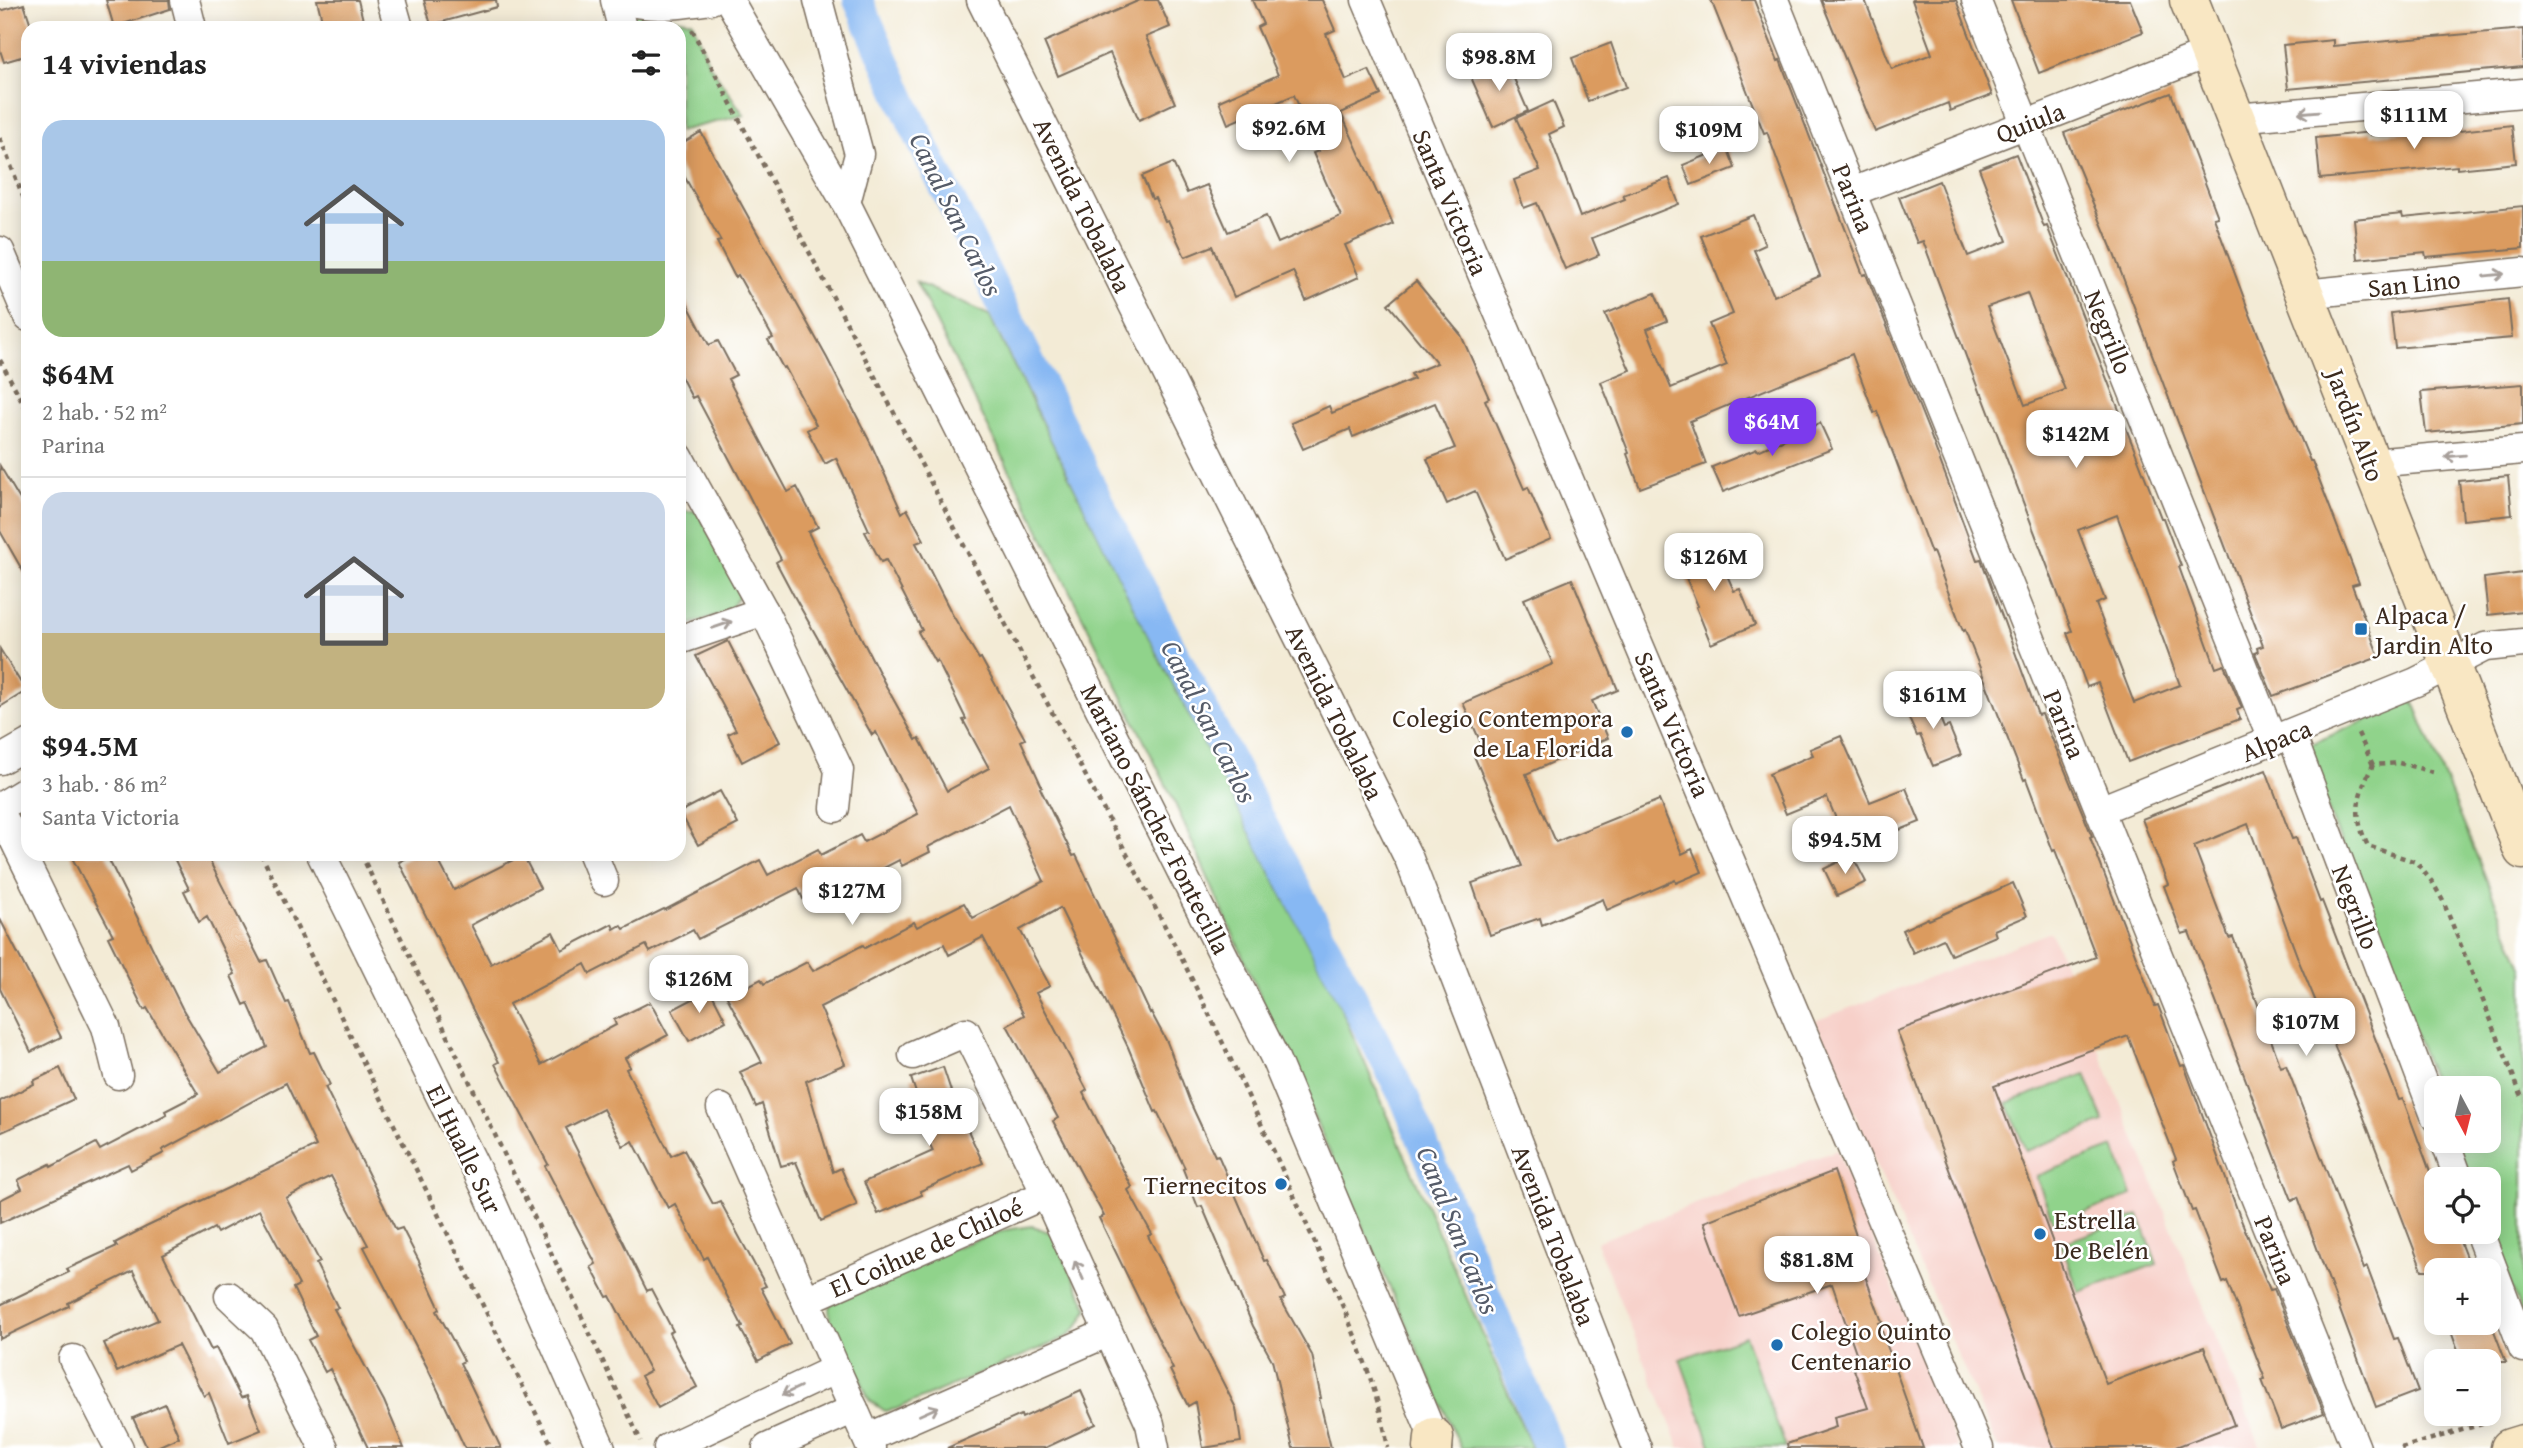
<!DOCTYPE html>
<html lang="es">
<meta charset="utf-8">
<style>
:root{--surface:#fff;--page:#f2f2f2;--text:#222;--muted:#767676;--line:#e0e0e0;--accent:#7c3aed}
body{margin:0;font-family:"Gentium Book Plus",serif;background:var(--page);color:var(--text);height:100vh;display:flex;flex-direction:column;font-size:26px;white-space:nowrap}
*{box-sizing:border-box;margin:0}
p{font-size:23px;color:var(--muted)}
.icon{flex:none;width:38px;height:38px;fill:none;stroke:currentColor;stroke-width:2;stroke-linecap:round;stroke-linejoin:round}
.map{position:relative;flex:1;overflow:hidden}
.details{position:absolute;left:21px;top:21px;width:665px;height:840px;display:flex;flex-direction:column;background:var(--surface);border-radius:21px;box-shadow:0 4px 18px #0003}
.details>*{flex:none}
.needle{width:46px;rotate:173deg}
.buttons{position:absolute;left:2424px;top:1076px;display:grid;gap:14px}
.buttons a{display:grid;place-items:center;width:77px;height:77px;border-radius:14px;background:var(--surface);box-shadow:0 4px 18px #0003;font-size:35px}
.price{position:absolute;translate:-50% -60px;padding:0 16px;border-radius:14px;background:#fff;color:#222;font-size:23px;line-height:46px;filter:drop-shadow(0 2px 4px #0008)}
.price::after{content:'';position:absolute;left:50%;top:42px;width:21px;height:16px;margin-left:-10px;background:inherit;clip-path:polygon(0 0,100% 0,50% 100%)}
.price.current{background:var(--accent);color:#fff}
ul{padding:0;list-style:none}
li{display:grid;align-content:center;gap:14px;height:371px;padding:0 21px}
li+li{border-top:2px solid var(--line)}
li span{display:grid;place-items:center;height:217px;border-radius:21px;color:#555}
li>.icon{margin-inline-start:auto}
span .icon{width:126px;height:126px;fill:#fffc;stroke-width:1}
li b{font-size:30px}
h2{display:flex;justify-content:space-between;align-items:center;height:84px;padding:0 21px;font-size:30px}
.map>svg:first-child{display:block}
.built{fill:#f7d0c9}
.green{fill:#90d38b;stroke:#667e54;stroke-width:2}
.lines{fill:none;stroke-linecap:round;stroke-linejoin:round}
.canal{stroke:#87b8f3;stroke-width:30}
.building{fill:#db9b5f;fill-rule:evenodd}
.street-casing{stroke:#7b6e5e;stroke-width:31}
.secondary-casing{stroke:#7b6e5e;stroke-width:41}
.path{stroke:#7b6e5e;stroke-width:4.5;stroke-dasharray:5 5;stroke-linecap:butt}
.street{stroke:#fff;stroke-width:28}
.secondary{stroke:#f9e7c3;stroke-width:38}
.oneway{stroke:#a79f9a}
.poi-dot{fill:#1f6fb2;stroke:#fff;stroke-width:2.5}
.labels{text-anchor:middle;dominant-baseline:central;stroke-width:5;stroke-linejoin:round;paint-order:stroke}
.street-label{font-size:26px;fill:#3b2a1e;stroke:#fff}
.poi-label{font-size:26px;fill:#3b2a1e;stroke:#fff;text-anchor:start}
.water-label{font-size:28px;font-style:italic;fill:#565c69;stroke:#fff}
</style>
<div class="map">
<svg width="2523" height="1448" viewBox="0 0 2523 1448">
<rect width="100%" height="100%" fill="#fff"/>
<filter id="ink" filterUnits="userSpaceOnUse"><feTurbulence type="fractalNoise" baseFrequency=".0143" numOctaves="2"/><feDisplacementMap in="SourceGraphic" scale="14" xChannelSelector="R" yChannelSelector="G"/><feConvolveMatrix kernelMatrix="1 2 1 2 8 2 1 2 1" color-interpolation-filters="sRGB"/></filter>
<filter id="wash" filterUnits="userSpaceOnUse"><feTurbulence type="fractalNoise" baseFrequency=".00686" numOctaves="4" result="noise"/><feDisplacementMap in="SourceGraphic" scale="28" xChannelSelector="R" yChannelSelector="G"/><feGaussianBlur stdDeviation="1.57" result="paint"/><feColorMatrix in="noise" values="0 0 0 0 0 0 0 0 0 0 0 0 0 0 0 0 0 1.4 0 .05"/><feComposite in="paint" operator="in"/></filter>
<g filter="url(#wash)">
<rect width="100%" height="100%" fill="#f3ebd6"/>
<g class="built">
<path d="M2051 932 2261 1448H1998L1815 1021Z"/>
<path d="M1837 1150 1958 1448H1680L1596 1242Z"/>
</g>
<g class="green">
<path d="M631 10 692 21 709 64 744 115 679 131V28H635Z"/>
<path d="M916 282 989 315 1154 648 1341 1008 1532 1448H1461L1173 799Z"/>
<path d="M679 511H698L741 593 729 611 679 628Z"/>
<path d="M2413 700 2523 969V1318L2489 1228 2488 1180 2470 1179 2455 1141H2488V1088H2436L2304 747Z"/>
<path d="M2085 1074 2104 1122 2026 1151 2007 1103Z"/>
<path d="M2114 1147 2132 1195 2054 1224 2036 1176Z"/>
<path d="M2139 1215 2157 1264 2079 1292 2061 1244Z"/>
<path d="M1032 1226 1052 1233 1088 1308C1082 1322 1077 1329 1065 1338L896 1409 885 1411 869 1400 854 1364 830 1321 829 1307 836 1292 856 1282 1005 1230Z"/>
<path d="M1745 1336 1786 1448H1712L1680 1359Z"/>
</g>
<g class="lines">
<path class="canal" d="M858 0 913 124 1156 618 1405 1099 1549 1448"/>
</g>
<g id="blocks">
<g class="building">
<path d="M106 0H169L170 9 114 27Z"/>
<path d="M317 0H358L365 28H324Z"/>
<path d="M424 0H496L497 7 431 25Z"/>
<path d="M1140 0H1158L1170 27 1146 37 1175 103 1139 120 1110 53 1058 76 1044 42Z"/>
<path d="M1252 0H1322L1335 30 1326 34 1346 80 1369 70 1381 95 1341 113 1378 195 1380 194 1393 224 1345 245 1359 277 1306 301 1293 271 1234 297 1212 246 1185 257 1168 220 1165 221 1155 198 1152 199 1142 176 1173 163 1187 193 1207 185 1228 232 1266 216 1278 243 1341 216 1313 153 1319 151 1294 95 1228 124 1219 101 1278 75 1257 27 1263 24Z"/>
<path d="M1711 0H1754L1778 61 1780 60 1863 275 1866 274 1930 434 1977 560 1981 559 2038 715 2042 714 2092 836 2090 837 2155 1006 2158 1005 2181 1066 2184 1065 2241 1220 2270 1290 2274 1289 2324 1413 2281 1429 2262 1380 2265 1379 2227 1281 2223 1283 2195 1210 2192 1211 2173 1161 2176 1159 2128 1036 1994 1086 2106 1384 2204 1347 2234 1425 2173 1448H2054L1897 1031 2096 957 2055 850 2053 851 2026 779 2024 780 1965 630 1963 631 1933 552 1931 553 1877 411 1874 413 1852 354 1690 421 1706 464 1640 488 1627 454 1629 453 1601 382 1630 370 1605 314 1655 293 1667 321 1647 329 1671 388 1727 365 1709 324 1733 314 1701 236 1753 215 1765 245 1754 250 1774 296 1820 276 1767 132 1764 133Z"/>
<path d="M1821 0H1865L1892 69 1932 54 1912 0H1956L1992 95 1950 111 1948 103 1875 132Z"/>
<path d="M2011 0H2130L2143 32 2039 73Z"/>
<path d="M24 4 32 28H28V55L4 62 0 50V11Z"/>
<path d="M2523 29V67L2288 89 2283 45 2333 40V46Z"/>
<path d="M1611 43 1626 87 1588 101 1572 58Z"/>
<path d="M1506 60 1528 111 1493 127 1470 75Z"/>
<path d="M2171 93 2218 217 2214 218 2251 317 2310 461H2312L2359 583 2352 585 2379 657 2273 696 2255 653 2258 652 2257 648 2263 646 2114 254 2064 133Z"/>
<path d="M1553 101 1564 127 1549 134 1580 217 1625 199 1623 195 1669 178 1679 204 1592 238 1599 255 1565 269 1537 203 1524 208 1514 180 1540 170 1516 118Z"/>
<path d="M2512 125 2516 163 2457 169V166L2320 179 2316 138 2371 132V135L2441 128 2442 133Z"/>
<path d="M701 132 827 358 872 446 902 513 907 509 924 540 916 543 952 614 979 659 981 658 1025 739 1021 741 1042 787 1040 788 1073 856 1076 855 1150 1013 1151 1012 1167 1042 1190 1102 1215 1156 1218 1155 1264 1261 1267 1260 1285 1298 1281 1300 1312 1355 1321 1398H1319L1331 1448H1293L1272 1360 1253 1326 1202 1206 1198 1207 1183 1169 1185 1168 1157 1111 1155 1112 1128 1047 1060 908 1020 930 1050 986 1036 993 1087 1090 1083 1093 1132 1187 1128 1190 1152 1234 1148 1236 1236 1408 1241 1442 1203 1448 1195 1402 1188 1406 1170 1370 1173 1369 1099 1218 1104 1216 1053 1121 1058 1118 1007 1025 1024 1015 983 937 949 955 944 944 820 1007 845 1064 806 1081 833 1172 841 1168 857 1205 821 1221 796 1162 781 1166 762 1104 756 1107 740 1072 762 1062 727 997 761 979 764 984 807 962 813 971 863 945 865 948 914 922 917 927 964 903 973 918 1044 881 1009 805 928 847 930 852 902 866 899 860 853 884 848 875 803 899 798 888 698 939 693 930 650 952 646 945 590 974 585 964 509 1004 541 1065 616 1025 614 1020 650 1002 668 1035 625 1058 630 1067 626 1069 671 1156 684 1150 713 1204 720 1201 766 1286 761 1288 790 1344 758 1361 740 1328 743 1327 707 1257 704 1259 675 1204 668 1208 633 1141 623 1146 603 1109 566 1128 647 1291 651 1289 673 1331 669 1333 697 1387 658 1408 641 1376 650 1371 610 1296 607 1297 591 1267 596 1264 545 1166 548 1164 495 1064 499 1062 399 862 414 854H435L454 890 523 855 540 888 471 925 491 964 553 932 562 950 612 924 614 929 621 925 624 929 664 909 665 910 760 860 768 875 818 849 821 855 860 835 864 842 918 814 876 732 872 735 794 596 776 562 781 559 746 490 696 396 692 398 679 373V288L709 345 718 341 736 375 728 379 788 492 797 487 818 527 808 532 830 577 886 686 916 740 919 738 947 791 989 768 963 720 966 719 937 660 935 662 918 632 922 630 886 560 881 562 865 532 869 530 836 458 825 464 807 430 816 425 785 367 783 368 768 340 773 338 738 275 735 277 717 242 721 241 679 167V145Z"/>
<path d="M1727 147 1735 168 1691 185 1683 165Z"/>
<path d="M2016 154 2044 227 2047 226 2077 302 2161 518H2163L2181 566 2179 567 2216 668 2224 665 2242 708 2237 710 2240 719 2128 762 2098 683 2087 687 2067 633 2072 631 1982 394H1980L1923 241 1917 243 1899 197 1939 181 1968 256 2007 241 1979 168ZM2027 293 2065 390 2025 405 1987 307ZM2117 515 2180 685 2134 703 2096 604 2105 600 2078 530Z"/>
<path d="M2523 206V248L2426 257 2425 252 2358 259 2354 219 2402 214 2403 218Z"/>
<path d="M1416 281 1461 335 1489 398 1485 400 1524 489 1528 487 1551 539 1505 559 1475 491 1447 504 1427 459 1455 448 1435 403 1353 437 1350 429 1303 449 1291 423 1329 406 1332 413 1414 379 1411 374 1437 363 1388 304Z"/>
<path d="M2508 299 2512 338 2395 348 2391 313Z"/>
<path d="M2523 384V424L2426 433 2421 392Z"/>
<path d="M1820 423 1832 449 1723 492 1712 467 1757 449 1758 451Z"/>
<path d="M0 466 28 513V580L0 531Z"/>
<path d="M2508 476 2512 515 2463 520 2459 481Z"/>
<path d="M1711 539 1734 591 1740 589 1755 625 1711 644 1696 607 1698 606 1676 554Z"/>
<path d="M2523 573V611L2488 615 2484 578Z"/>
<path d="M1572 579 1618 690 1592 701 1608 738 1526 774 1556 842 1659 800 1682 854 1692 849 1702 872 1676 883 1675 880 1607 910 1603 899 1542 925 1540 918 1490 935 1472 883 1522 866 1474 756 1485 752 1463 703 1553 664 1524 599Z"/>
<path d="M728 641 780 742 742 762 728 734 736 730 696 656Z"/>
<path d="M0 649 26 691 0 707Z"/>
<path d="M1931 696 1944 728 1949 726 1961 755 1933 766 1920 735 1917 736 1904 708Z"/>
<path d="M1841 736 1870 802 1906 788 1920 822 1849 850 1827 797 1786 814 1769 774 1813 755 1810 749Z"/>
<path d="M2266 770 2292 839 2296 838 2320 902 2322 901 2399 1100 2403 1099 2436 1188V1232H2453L2455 1237H2458L2471 1270H2422L2356 1097 2300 964 2248 824 2194 846 2229 938 2233 937 2281 1067 2286 1065 2364 1269 2367 1267 2394 1339 2398 1338 2418 1391 2376 1407 2298 1197 2292 1200 2189 932 2182 934 2164 886 2168 884 2142 819Z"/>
<path d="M720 791 738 824 698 845 680 812Z"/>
<path d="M70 854H106L182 1008 220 1072 267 1047 248 1003 244 1005 231 976 235 974 207 917 199 922 184 891 189 889 172 854H206L261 962 267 960 286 1003 289 1002 310 1053 314 1052 330 1085 325 1087 396 1230 402 1228 420 1263 419 1264 440 1309 437 1311 464 1361 460 1363 501 1448H465L427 1367 364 1247 368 1245 331 1176 286 1198 320 1262 316 1264 338 1308 334 1309 384 1401 404 1448H368L330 1369 325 1372 308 1340 316 1336 293 1288 299 1285 259 1210 217 1233 214 1228 163 1255 211 1350 216 1348 241 1398 247 1396 261 1430 229 1443 209 1393 204 1396 178 1345 117 1372 104 1343 158 1320 133 1271 68 1303 69 1306 0 1339V1305L69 1272 67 1269 117 1246 115 1243 146 1227 316 1146 286 1083 162 1150 164 1153 131 1170 128 1164 0 1223V1200L22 1189 18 1180 50 1164 51 1167 96 1143 100 1150 167 1115 165 1111 198 1094 147 1008 144 1010 108 937 113 935Z"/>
<path d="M1852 855 1866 882 1837 896 1824 869Z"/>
<path d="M2013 883 2027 916 1994 930 1996 936 1951 955 1943 939 1913 953 1902 930 1928 918 1929 920Z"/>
<path d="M0 919 61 1037 31 1052 0 989Z"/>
<path d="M710 990 726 1021 689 1041 672 1010Z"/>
<path d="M943 1067 963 1127 966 1126 983 1163 920 1191 922 1195 878 1214 864 1182 933 1151 929 1142 932 1141 911 1078Z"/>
<path d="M60 1068 74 1099 0 1133V1101L34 1084 33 1081Z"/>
<path d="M1834 1171 1868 1271 1864 1273 1882 1322 1879 1323 1923 1448H1788L1787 1444 1836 1427 1834 1417 1868 1408 1851 1361 1858 1358 1832 1284 1739 1316 1704 1222Z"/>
<path d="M2448 1323H2491L2506 1362H2462Z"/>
<path d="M1081 1391 1096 1424 1045 1448H947L1021 1415 1022 1418Z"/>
<path d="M165 1404 179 1437 155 1448H147L133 1418Z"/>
</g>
</g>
</g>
<g filter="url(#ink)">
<use href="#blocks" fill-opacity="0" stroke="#7b6e5e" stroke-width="2"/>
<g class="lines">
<defs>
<g id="street">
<path d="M185 0 192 28"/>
<path d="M391 0 399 28"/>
<path d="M615 0 622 28"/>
<path d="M623 0C651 9 682 4 711 0"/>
<path d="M729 0 846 203 1274 1056 1438 1448"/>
<path d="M818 0 859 154 846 203"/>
<path d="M981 0 1409 859 1637 1448"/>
<path d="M1366 0 1979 1448"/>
<path d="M1774 0 2356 1448"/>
<path d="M1976 0 2273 742"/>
<path d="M2235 118 2523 93"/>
<path d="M1852 192 2209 53"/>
<path d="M0 251 28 317"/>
<path d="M2304 294 2523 272"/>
<path d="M679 457 764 611 839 770 835 808"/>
<path d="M2371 463 2523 450"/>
<path d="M679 640 764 611"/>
<path d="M2291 734 2436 1118"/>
<path d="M0 760 28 744"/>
<path d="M0 807 28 790"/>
<path d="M2100 810 2416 682 2485 647 2523 643"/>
<path d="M0 811 106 1027 118 1075"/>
<path d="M321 854 485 1187 601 1448"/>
<path d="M593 854 604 881"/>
<path d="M913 1055 966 1032 1046 1194 1150 1424 1155 1448"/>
<path d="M721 1108 871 1448"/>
<path d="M2445 1141 2459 1180"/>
<path d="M2479 1232 2523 1348"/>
<path d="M229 1296 264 1329 324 1448"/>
<path d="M806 1300 1046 1194"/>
<path d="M73 1359 119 1448"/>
<path d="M867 1438 1107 1333"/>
<path d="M668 1448 836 1369"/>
<path d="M767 1448 854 1409"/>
</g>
<g id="secondary">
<path d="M2189 0 2523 850"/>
<path d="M1433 1448 1434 1437"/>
<path d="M2510 1448 2523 1444"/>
</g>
</defs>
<use href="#street" class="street-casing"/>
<use href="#secondary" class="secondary-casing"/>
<g class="path">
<path d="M692 30 1177 949C1226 1048 1273 1147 1317 1248 1346 1313 1376 1378 1388 1448"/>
<path d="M0 138 28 209"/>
<path d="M0 360 28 412"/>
<path d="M2358 733 2373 765"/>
<path d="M2433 772 2399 763 2373 765C2357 795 2352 814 2368 846L2416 862 2433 883 2443 901 2523 1100"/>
<path d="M261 854 553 1448"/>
<path d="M361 854 641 1441"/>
<path d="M2401 1448 2489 1422"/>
</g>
<use href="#street" class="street"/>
<use href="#secondary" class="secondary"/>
</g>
<defs><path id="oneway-shaft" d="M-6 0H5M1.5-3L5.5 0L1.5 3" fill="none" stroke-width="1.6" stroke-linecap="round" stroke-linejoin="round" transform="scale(1.75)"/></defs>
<g class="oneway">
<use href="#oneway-shaft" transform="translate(2309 112) rotate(175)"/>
<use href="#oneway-shaft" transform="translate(2494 275) rotate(-6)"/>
<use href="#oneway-shaft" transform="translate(2455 456) rotate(175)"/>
<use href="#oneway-shaft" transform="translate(722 625) rotate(-19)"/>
<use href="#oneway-shaft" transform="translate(1079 1270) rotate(-114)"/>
<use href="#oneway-shaft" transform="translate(791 1391) rotate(154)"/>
<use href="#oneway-shaft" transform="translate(929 1411) rotate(-24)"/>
</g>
</g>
<g class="poi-dot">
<rect x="2354" y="622" width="14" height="14" rx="3.5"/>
<circle cx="1627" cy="732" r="7"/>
<circle cx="1281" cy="1184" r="7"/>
<circle cx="2040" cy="1234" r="7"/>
<circle cx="1777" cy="1345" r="7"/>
</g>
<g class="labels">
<g class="street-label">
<text transform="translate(2030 122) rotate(-21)">Quiula</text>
<text transform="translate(1854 198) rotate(68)">Parina</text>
<text transform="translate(1451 202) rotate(67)">Santa Victoria</text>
<text transform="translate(1083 205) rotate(64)">Avenida Tobalaba</text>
<text transform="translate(2414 283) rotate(-6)">San Lino</text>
<text transform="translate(2109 332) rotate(68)">Negrillo</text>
<text transform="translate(2356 425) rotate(69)">Jardín Alto</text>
<text transform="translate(1335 712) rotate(64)">Avenida Tobalaba</text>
<text transform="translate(1673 724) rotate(67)">Santa Victoria</text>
<text transform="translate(2065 724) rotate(68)">Parina</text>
<text transform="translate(2276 740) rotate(-22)">Alpaca</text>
<text transform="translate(1156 819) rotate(63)">Mariano Sánchez Fontecilla</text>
<text transform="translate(2356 907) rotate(69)">Negrillo</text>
<text transform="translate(465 1149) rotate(64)">El Hualle Sur</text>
<text transform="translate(1554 1235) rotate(69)">Avenida Tobalaba</text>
<text transform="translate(926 1247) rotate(-24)">El Coihue de Chiloé</text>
<text transform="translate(2276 1250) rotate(68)">Parina</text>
</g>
<g class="poi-label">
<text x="2375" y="614">Alpaca /<tspan x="2375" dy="30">Jardin Alto</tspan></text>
<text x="1613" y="717" text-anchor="end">Colegio Contempora<tspan x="1613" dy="30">de La Florida</tspan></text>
<text x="1267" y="1184" text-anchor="end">Tiernecitos</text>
<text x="2054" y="1219">Estrella<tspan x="2054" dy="30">De Belén</tspan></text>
<text x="1791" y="1330">Colegio Quinto<tspan x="1791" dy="30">Centenario</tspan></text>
</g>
<g class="water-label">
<text transform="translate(957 214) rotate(64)">Canal San Carlos</text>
<text transform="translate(1210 721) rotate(63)">Canal San Carlos</text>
<text transform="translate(1459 1230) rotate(68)">Canal San Carlos</text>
</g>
</g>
</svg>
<div class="buttons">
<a><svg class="needle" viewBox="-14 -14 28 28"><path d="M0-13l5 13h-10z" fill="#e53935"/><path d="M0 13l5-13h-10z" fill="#767676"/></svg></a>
<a><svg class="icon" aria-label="locate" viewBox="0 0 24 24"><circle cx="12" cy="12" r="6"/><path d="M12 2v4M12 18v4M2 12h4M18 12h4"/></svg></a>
<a>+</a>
<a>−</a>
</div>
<b class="price" style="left:1499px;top:93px">$98.8M</b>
<b class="price" style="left:2414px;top:151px">$111M</b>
<b class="price" style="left:1289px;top:164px">$92.6M</b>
<b class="price" style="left:1709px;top:166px">$109M</b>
<b class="price current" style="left:1772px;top:458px">$64M</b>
<b class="price" style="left:2076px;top:470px">$142M</b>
<b class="price" style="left:1714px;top:593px">$126M</b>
<b class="price" style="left:1933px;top:731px">$161M</b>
<b class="price" style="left:1845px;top:876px">$94.5M</b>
<b class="price" style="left:852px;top:927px">$127M</b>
<b class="price" style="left:699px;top:1015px">$126M</b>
<b class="price" style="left:2306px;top:1058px">$107M</b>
<b class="price" style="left:929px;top:1148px">$158M</b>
<b class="price" style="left:1817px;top:1296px">$81.8M</b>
<section class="details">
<h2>14 viviendas<svg class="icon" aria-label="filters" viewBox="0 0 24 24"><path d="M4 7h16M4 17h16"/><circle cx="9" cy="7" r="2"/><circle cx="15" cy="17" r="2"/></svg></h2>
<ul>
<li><span style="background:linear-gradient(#a9c7e8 65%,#8fb573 0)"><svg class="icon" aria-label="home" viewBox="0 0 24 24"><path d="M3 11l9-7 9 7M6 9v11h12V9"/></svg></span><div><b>$64M</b><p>2 hab. · 52 m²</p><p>Parina</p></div></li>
<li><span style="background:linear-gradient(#c9d6e8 65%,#c2b280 0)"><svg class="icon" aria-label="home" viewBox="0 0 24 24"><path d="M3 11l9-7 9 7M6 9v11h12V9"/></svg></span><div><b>$94.5M</b><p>3 hab. · 86 m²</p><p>Santa Victoria</p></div></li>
</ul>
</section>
</div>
